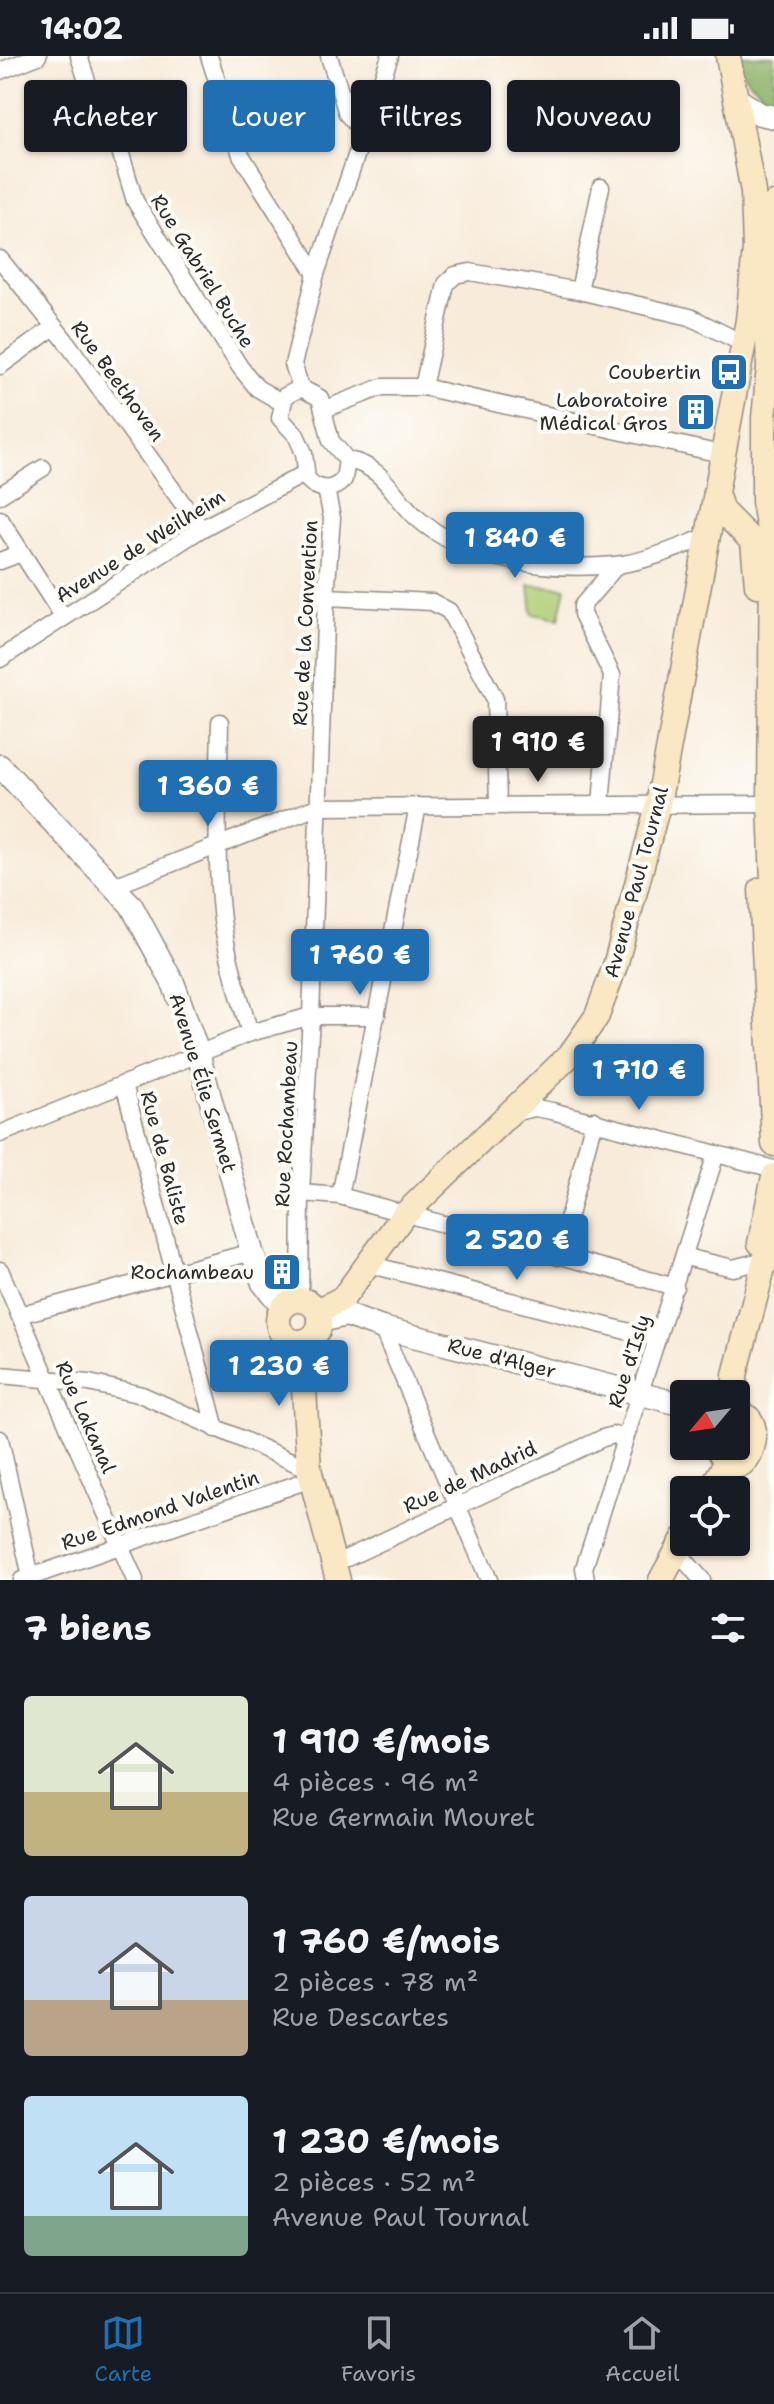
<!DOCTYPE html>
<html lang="fr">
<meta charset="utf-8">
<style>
:root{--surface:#171b24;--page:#242831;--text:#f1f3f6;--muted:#9ea1a6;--line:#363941;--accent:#1f6fb2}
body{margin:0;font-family:"Shantell Sans",sans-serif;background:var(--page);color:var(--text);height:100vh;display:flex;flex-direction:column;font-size:30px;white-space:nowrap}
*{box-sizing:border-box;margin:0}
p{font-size:26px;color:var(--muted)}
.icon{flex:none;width:44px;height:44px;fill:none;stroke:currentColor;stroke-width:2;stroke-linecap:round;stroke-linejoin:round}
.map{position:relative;height:1524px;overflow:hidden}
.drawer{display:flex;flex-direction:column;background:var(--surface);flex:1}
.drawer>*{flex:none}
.banner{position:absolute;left:24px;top:24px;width:726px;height:72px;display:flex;gap:16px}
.needle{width:52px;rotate:241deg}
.controls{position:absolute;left:670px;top:1324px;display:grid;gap:16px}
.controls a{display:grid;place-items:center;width:80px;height:80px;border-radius:8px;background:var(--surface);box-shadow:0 2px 6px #0004;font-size:40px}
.price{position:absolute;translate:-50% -68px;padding:0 18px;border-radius:8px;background:var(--accent);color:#fff;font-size:26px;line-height:52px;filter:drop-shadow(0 2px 4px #0008)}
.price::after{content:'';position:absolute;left:50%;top:48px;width:24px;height:18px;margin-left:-12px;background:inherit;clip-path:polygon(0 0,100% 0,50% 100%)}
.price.on{background:#222;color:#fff}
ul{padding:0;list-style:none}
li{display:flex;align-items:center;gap:24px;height:200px;padding:0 24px}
li span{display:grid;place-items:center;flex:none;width:224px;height:160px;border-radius:8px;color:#555}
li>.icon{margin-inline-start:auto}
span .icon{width:96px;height:96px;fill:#fffc;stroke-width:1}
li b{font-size:34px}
h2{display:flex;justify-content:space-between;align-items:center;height:96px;padding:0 24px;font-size:34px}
.pill{padding:0 28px;border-radius:8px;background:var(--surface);box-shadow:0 2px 6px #0004;font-size:28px;line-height:72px}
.pill.on{background:var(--accent);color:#fff}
.status{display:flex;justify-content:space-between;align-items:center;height:56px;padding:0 40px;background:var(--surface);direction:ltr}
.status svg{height:22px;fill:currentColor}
.menu{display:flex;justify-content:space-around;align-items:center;height:112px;border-top:2px solid var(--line);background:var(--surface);font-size:22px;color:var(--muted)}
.menu a{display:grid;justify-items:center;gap:4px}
.menu .on{color:var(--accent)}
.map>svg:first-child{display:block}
.green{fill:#b0ce75;stroke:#6e7c50;stroke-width:2}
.forest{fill:#8cb166;stroke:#5c6e48;stroke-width:2}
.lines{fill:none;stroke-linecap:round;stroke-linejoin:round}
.minor-casing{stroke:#928b82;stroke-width:19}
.tertiary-casing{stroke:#928b82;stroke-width:25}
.secondary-casing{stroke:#928b82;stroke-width:27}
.minor{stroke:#fff;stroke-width:16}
.tertiary{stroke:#fff;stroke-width:22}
.secondary{stroke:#fae7c3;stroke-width:24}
.labels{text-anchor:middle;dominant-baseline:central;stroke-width:8;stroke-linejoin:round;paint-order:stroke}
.street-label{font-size:20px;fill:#2b2b2b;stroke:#fdfcf7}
.poi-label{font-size:20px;fill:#2b2b2b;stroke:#fdfcf7;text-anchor:end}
</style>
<div class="status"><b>14:02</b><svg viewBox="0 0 49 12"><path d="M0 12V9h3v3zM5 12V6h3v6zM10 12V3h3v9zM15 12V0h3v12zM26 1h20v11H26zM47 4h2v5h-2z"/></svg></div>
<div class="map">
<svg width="774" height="1524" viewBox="0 0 774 1524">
<rect width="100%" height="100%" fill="#fdfcf7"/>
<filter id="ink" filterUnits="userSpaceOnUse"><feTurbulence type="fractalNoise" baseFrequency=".0125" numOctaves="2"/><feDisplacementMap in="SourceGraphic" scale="16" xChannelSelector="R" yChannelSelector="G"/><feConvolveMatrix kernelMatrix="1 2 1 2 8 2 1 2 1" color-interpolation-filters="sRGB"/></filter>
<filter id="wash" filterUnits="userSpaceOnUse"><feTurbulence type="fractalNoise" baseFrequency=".006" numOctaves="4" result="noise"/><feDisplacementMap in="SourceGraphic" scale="32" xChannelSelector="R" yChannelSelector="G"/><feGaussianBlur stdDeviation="1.8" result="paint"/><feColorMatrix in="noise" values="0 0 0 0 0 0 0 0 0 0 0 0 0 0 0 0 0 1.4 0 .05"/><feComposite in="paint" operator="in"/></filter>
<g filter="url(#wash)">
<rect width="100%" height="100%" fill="#f8ebd9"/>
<path class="green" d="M529 529 566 532 559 563 532 558Z"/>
<path class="forest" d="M735 0H774V46C757 32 740 22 735 0Z"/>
</g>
<g filter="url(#ink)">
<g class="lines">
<defs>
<g id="minor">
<path d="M79 0 92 41 114 75 135 145 240 311 257 332 281 346"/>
<path d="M209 0 241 99 316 218"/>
<path d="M329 0 347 58 362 75"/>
<path d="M0 15 38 0"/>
<path d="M0 203 65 284 201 473"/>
<path d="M579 235 601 131"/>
<path d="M0 310 54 271"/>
<path d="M423 331 446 228 455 219 470 216 579 235 690 261 742 287"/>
<path d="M301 332 293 308 316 218 390 0"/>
<path d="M301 332 320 342 331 385 347 404 344 423C333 436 318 435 307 423L304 397 296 379 280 362 285 340Z"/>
<path d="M325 353 382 331H423L721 398"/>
<path d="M347 404C384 410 391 438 416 461 465 506 551 515 615 509 646 506 679 491 709 480"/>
<path d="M0 439 43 412"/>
<path d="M0 463 63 561"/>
<path d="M0 505 21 497"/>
<path d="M326 541 432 546 449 555 495 643 498 748"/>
<path d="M0 603 201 473 304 418"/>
<path d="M220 666C219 731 214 799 222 864 228 903 239 940 250 977"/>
<path d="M601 748 612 619 582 558V550L617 509"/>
<path d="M114 830 317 751 774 748"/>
<path d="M124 1028 216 1373"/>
<path d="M512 1057 535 1052 552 1055 774 1113"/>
<path d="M0 1078 250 977 311 960H377"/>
<path d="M301 1137 340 1140 675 1231"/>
<path d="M340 1140 418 750"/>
<path d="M558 1201 594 1064"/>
<path d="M685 1201 733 1212 773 1202"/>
<path d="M368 1208 657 1283"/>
<path d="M0 1214 135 1524"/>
<path d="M300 1244 301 1137 311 960 326 541 332 462 326 433"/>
<path d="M19 1259 252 1196"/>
<path d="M382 1272 489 1524"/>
<path d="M0 1319 89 1327 142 1339 309 1413"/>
<path d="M0 1383 31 1521"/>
<path d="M677 1495 702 1524"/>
<path d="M333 1505 347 1502 603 1382 614 1379 625 1383"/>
<path d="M22 1524 311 1423"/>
<path d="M586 1524 584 1512 716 1098"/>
</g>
<g id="tertiary">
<path d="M737 43 760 58 774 61"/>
<path d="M0 710 131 849 174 929 198 997 252 1196 263 1227 283 1251"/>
<path d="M320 1265 346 1259 382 1272 684 1349"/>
</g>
<g id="secondary">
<path d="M774 148 766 238 769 311 764 362V446L772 491 770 748 774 853"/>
<path d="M716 437 722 455 753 486 757 529"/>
<path d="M761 834 774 1088"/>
<path d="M760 1187 774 1120"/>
<circle cx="299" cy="1265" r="21"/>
<path d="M318 1255 343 1242 403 1160 570 999 597 960 615 910 658 749 748 264 755 193 753 136 728 0"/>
<path d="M301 1286 309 1413 338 1524"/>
<path d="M735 1338V1319L774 1170"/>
<path d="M717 1390C744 1449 774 1355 736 1358"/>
<path d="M710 1434 728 1404"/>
<path d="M661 1524 684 1482"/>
</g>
</defs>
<use href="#minor" class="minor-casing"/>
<use href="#tertiary" class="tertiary-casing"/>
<use href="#secondary" class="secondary-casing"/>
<use href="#minor" class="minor"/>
<use href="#tertiary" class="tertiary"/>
<use href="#secondary" class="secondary"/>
</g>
</g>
<defs>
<symbol id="bus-square" viewBox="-11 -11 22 22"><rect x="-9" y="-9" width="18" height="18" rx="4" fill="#1f6fb2" stroke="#fdfcf7"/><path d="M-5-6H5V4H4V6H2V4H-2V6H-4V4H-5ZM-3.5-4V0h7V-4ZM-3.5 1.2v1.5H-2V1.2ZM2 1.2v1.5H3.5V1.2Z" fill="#fff"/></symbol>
<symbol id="building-square" viewBox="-11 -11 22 22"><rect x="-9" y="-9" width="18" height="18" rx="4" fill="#1f6fb2" stroke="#fdfcf7"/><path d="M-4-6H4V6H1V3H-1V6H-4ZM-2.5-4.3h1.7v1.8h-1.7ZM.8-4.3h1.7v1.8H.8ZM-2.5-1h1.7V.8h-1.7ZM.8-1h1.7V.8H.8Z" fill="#fff"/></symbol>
</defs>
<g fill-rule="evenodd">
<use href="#bus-square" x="707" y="294" width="44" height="44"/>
<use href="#building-square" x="674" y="334" width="44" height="44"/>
<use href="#building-square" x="260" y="1194" width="44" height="44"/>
</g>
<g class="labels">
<g class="street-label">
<text transform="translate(203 215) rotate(58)">Rue Gabriel Buche</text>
<text transform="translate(118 325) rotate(54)">Rue Beethoven</text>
<text transform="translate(140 490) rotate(-32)">Avenue de Weilheim</text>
<text transform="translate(305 567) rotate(-87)">Rue de la Convention</text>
<text transform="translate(636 826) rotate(-75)">Avenue Paul Tournal</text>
<text transform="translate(203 1027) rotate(73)">Avenue Élie Sermet</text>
<text transform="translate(286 1068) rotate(-87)">Rue Rochambeau</text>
<text transform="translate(165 1102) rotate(75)">Rue de Baliste</text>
<text transform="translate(502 1302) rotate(14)">Rue d'Alger</text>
<text transform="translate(629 1305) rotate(-72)">Rue d'Isly</text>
<text transform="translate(86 1361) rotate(66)">Rue Lakanal</text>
<text transform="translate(470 1421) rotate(-25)">Rue de Madrid</text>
<text transform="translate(160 1454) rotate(-19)">Rue Edmond Valentin</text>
</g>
<g class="poi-label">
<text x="701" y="316">Coubertin</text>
<text x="668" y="344">Laboratoire<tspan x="668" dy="23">Médical Gros</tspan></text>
<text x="254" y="1216">Rochambeau</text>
</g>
</g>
</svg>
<div class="controls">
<a><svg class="needle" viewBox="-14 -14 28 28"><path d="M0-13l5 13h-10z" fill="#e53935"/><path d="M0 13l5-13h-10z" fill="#9ea1a6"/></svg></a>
<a><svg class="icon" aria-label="locate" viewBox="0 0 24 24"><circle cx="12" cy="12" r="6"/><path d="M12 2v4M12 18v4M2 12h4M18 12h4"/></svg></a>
</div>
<b class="price" style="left:515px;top:524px">1 840 €</b>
<b class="price on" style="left:538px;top:728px">1 910 €</b>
<b class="price" style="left:208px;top:772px">1 360 €</b>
<b class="price" style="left:360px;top:941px">1 760 €</b>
<b class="price" style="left:639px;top:1056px">1 710 €</b>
<b class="price" style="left:517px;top:1226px">2 520 €</b>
<b class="price" style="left:279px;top:1352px">1 230 €</b>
<div class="banner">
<a class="pill">Acheter</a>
<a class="pill on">Louer</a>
<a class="pill">Filtres</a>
<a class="pill">Nouveau</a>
</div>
</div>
<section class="drawer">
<h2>7 biens<svg class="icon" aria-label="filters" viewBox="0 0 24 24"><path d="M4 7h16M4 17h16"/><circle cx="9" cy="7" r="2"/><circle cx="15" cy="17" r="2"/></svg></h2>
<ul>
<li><span style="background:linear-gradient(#dfe7d0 60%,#c2b280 0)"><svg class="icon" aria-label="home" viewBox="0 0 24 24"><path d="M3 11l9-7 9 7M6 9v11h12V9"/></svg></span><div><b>1 910 €/mois</b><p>4 pièces · 96 m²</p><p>Rue Germain Mouret</p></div></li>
<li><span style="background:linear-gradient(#c9d6e8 65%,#b9a48a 0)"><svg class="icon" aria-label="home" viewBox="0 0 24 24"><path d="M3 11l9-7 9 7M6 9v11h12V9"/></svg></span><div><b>1 760 €/mois</b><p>2 pièces · 78 m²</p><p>Rue Descartes</p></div></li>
<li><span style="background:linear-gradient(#bfe0f5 75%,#7fa58c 0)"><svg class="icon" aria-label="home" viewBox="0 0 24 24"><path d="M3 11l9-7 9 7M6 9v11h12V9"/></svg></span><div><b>1 230 €/mois</b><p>2 pièces · 52 m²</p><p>Avenue Paul Tournal</p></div></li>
</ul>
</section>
<nav class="menu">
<a class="on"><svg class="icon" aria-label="map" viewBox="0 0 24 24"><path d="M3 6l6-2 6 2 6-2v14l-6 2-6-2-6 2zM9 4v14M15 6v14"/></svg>Carte</a>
<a><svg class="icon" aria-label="saved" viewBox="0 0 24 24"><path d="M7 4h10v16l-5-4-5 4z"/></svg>Favoris</a>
<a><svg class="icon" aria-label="home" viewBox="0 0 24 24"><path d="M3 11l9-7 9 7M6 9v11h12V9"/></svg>Accueil</a>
</nav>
